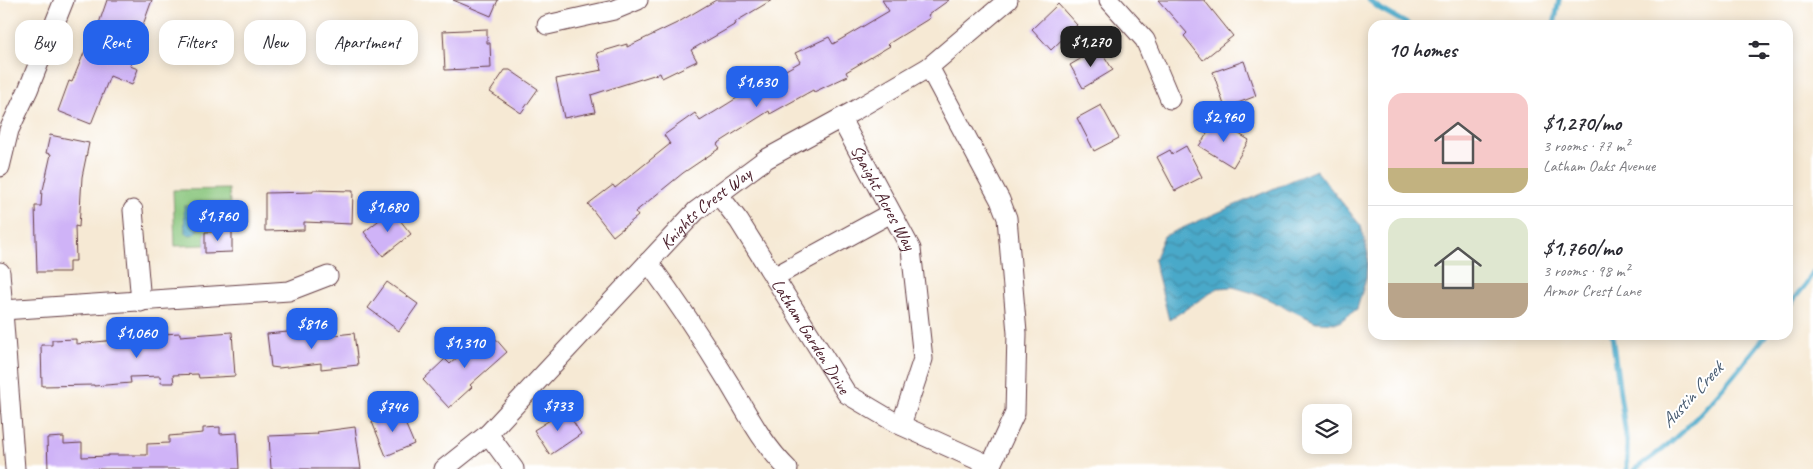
<!DOCTYPE html>
<meta charset="utf-8">
<style>
:root{--surface:#fff;--page:#f7f7f7;--text:#2b2b33;--muted:#7c7c81;--line:#e1e1e2;--accent:#2563eb}
body{margin:0;font-family:Caveat,sans-serif;background:var(--page);color:var(--text);height:100vh;display:flex;flex-direction:column;font-size:19px;white-space:nowrap}
*{box-sizing:border-box;margin:0}
p{font-size:16px;color:var(--muted)}
.icon{flex:none;width:28px;height:28px;fill:none;stroke:currentColor;stroke-width:2;stroke-linecap:round;stroke-linejoin:round}
.map{position:relative;flex:1;overflow:hidden}
.side{position:absolute;left:1368px;top:20px;width:425px;height:320px;display:flex;flex-direction:column;background:var(--surface);border-radius:15px;box-shadow:0 2px 12px #0003}
.side>*{flex:none}
.top-card{position:absolute;left:15px;top:20px;width:475px;height:45px;display:flex;gap:10px}
.controls{position:absolute;left:1302px;top:404px;display:grid;gap:10px}
.controls a{display:grid;place-items:center;width:50px;height:50px;border-radius:10px;background:var(--surface);box-shadow:0 2px 12px #0003;font-size:25px}
.price{position:absolute;translate:-50% -42px;padding:0 11px;border-radius:10px;background:var(--accent);color:#fff;font-size:16px;line-height:32px;filter:drop-shadow(0 1px 2px #0008)}
.price::after{content:'';position:absolute;left:50%;top:30px;width:15px;height:11px;margin-left:-8px;background:inherit;clip-path:polygon(0 0,100% 0,50% 100%)}
.price.current{background:#222;color:#fff}
ul{padding:0;list-style:none}
li{display:flex;align-items:center;gap:15px;height:125px;padding:0 20px}
li+li{border-top:1px solid var(--line)}
li span{display:grid;place-items:center;flex:none;width:140px;height:100px;border-radius:15px;color:#555}
li>.icon{margin-inline-start:auto}
span .icon{width:60px;height:60px;fill:#fffc;stroke-width:1}
li b{font-size:21px}
h2{display:flex;justify-content:space-between;align-items:center;height:60px;padding:0 20px;font-size:21px}
.pill{padding:0 18px;border-radius:15px;background:var(--surface);box-shadow:0 2px 12px #0003;font-size:18px;line-height:45px}
.pill.current{background:var(--accent);color:#fff}
.map>svg:first-child{display:block}
.green{fill:#88c57b;stroke:#697253}
.water{fill:url(#water-waves);stroke:#4a647a}
.lines{fill:none;stroke-linecap:round;stroke-linejoin:round}
.stream{stroke:#4aa9c9;stroke-width:5}
.building{fill:#cfb3f7}
.minor-casing{stroke:#643d44;stroke-width:21}
.minor{stroke:#fff;stroke-width:19}
.labels{text-anchor:middle;dominant-baseline:central;stroke-width:4;stroke-linejoin:round;paint-order:stroke}
.street-label{font-size:18px;fill:#4a1f2b;stroke:#fff}
.water-label{font-size:19px;font-style:italic;fill:#4a5d72;stroke:#fff}
</style>
<div class="map">
<svg width="1813" height="469" viewBox="0 0 1813 469">
<defs>
<pattern id="water-waves" width="16" height="10" patternUnits="userSpaceOnUse" patternTransform="scale(1.25)"><rect width="16" height="10" fill="#4aa9c9"/><path d="M0 5q4-4 8 0t8 0" fill="none" stroke="#4089a3"/></pattern>
</defs>
<rect width="100%" height="100%" fill="#fff"/>
<filter id="ink" filterUnits="userSpaceOnUse"><feTurbulence type="fractalNoise" baseFrequency=".02" numOctaves="2"/><feDisplacementMap in="SourceGraphic" scale="10" xChannelSelector="R" yChannelSelector="G"/><feConvolveMatrix kernelMatrix="1 2 1 2 8 2 1 2 1" color-interpolation-filters="sRGB"/></filter>
<filter id="wash" filterUnits="userSpaceOnUse"><feTurbulence type="fractalNoise" baseFrequency=".0096" numOctaves="4" result="noise"/><feDisplacementMap in="SourceGraphic" scale="20" xChannelSelector="R" yChannelSelector="G"/><feGaussianBlur stdDeviation="1.12" result="paint"/><feColorMatrix in="noise" values="0 0 0 0 0 0 0 0 0 0 0 0 0 0 0 0 0 1.4 0 .05"/><feComposite in="paint" operator="in"/></filter>
<g filter="url(#wash)">
<rect width="100%" height="100%" fill="#f6e9d4"/>
<path class="green" d="M229 189 232 231 205 232V245L175 246 173 190Z"/>
<g class="water">
<path d="M1316 170 1361 226 1368 254 1366 279 1357 309 1338 323 1316 322 1257 294 1233 287 1218 288 1169 320 1154 260 1164 236Z"/>
<path d="M202 202 210 203 211 205 222 204 221 222 199 223C198 232 195 238 185 233L184 206H193V204Z"/>
</g>
<g class="lines">
<g class="stream">
<path d="M1369 0 1379 8 1409 25"/>
<path d="M1554 25 1559 0"/>
<path d="M1788 307 1806 284 1813 272"/>
<path d="M1612 335 1627 444V469"/>
<path d="M1635 469C1688 435 1727 384 1766 335"/>
</g>
</g>
<g id="blocks">
<g class="building">
<path d="M107 0H152L135 47 137 48 130 66 138 69 132 85 110 76 91 124 58 111 69 81 72 82 93 31 96 32Z"/>
<path d="M453 0H498L491 16Z"/>
<path d="M716 0H772L735 22 736 24 691 50 697 61 662 78 660 73 591 95 595 112 564 118 556 79 602 70 597 53 627 44V47L677 23Z"/>
<path d="M882 0H949L928 15 930 18 888 44 890 46 846 72 848 76 814 92 813 90 770 114 769 111 717 144 720 148 683 173 635 212 638 216 613 236 588 204 613 185 615 188 670 144 664 135 695 113 700 121 745 93 800 62 795 53 829 37 833 44 889 11Z"/>
<path d="M1158 0H1204L1233 36 1203 60 1184 36 1187 33Z"/>
<path d="M1058 4 1077 25 1051 50 1032 29Z"/>
<path d="M487 29V43H490L491 68 445 70 443 31Z"/>
<path d="M1099 48 1113 70 1083 88 1070 65Z"/>
<path d="M1244 61 1256 96 1225 108 1213 72Z"/>
<path d="M505 70H510L538 89 521 113 490 92Z"/>
<path d="M1101 105 1119 138 1094 151 1077 118Z"/>
<path d="M1216 120 1249 140 1233 167 1199 146Z"/>
<path d="M50 135 89 143 82 177 79 227 75 226 76 261H69V272H37L35 206H41L42 189 43 190 51 154 46 153Z"/>
<path d="M1186 146 1202 177 1175 191 1157 157 1170 150 1172 154Z"/>
<path d="M313 190 353 191 352 224 304 222V230L265 231V193L313 192Z"/>
<path d="M392 210 411 234 383 256 364 232Z"/>
<path d="M232 231V252L205 253V232Z"/>
<path d="M387 282 418 304 399 331 368 308Z"/>
<path d="M488 330 507 352 470 385 472 387 449 408 423 380 445 359 450 364Z"/>
<path d="M298 331 299 339 354 333 358 365 321 369V363L279 368 271 367 267 334Z"/>
<path d="M232 332 235 376 199 378 198 374 173 375 174 383H161L160 376 130 377 131 383 94 386V385L42 386 41 345H52V340L76 339V344L145 337V335L180 333V336Z"/>
<path d="M566 410 581 434 550 455 534 430Z"/>
<path d="M400 411 414 444 386 456 372 422Z"/>
<path d="M220 427V434L237 433 239 469H48L47 438 64 437V444L82 443V457L108 456V455H147V444L169 443V436L203 433V428Z"/>
<path d="M355 427 361 469H271L269 436 318 434 317 432Z"/>
</g>
</g>
</g>
<g filter="url(#ink)">
<use href="#blocks" fill-opacity="0" stroke="#643d44" stroke-width="1"/>
<g class="lines">
<defs>
<g id="minor">
<path d="M1109 0 1145 40 1170 99"/>
<path d="M547 25 614 10 638 0"/>
<path d="M929 67 1000 200 1007 218 1017 333 1015 413 989 469"/>
<path id="s1" d="M841 119 911 249 923 359 901 425"/>
<path d="M0 167 9 130 28 90 64 0"/>
<path id="s2" d="M718 194 739 221 847 394 896 423 991 466"/>
<path d="M133 210 141 302"/>
<path d="M648 262C677 301 704 342 729 383 747 413 763 445 788 469"/>
<path d="M0 272 15 469"/>
<path d="M774 277 891 213"/>
<path d="M3 310 289 291 328 276"/>
<path d="M488 434 514 469"/>
<path id="s3" d="M444 469 488 434 696 211 766 159 852 112 929 67 1008 0"/>
</g>
</defs>
<use href="#minor" class="minor-casing"/>
<use href="#minor" class="minor"/>
</g>
</g>
<g class="labels">
<g class="street-label">
<text stroke="none"><textPath href="#s1" startOffset="89">Spaight Acres Way</textPath></text>
<text stroke="none"><textPath href="#s3" startOffset="370">Knights Crest Way</textPath></text>
<text stroke="none"><textPath href="#s2" startOffset="170">Latham Garden Drive</textPath></text>
</g>
<g class="water-label">
<text transform="translate(1692 395) rotate(-47)">Austin Creek</text>
</g>
</g>
</svg>
<div class="controls">
<a><svg class="icon" aria-label="layers" viewBox="0 0 24 24"><path d="M12 4l9 5-9 5-9-5zM3 14l9 5 9-5"/></svg></a>
</div>
<b class="price current" style="left:1091px;top:68px">$1,270</b>
<b class="price" style="left:757px;top:108px">$1,630</b>
<b class="price" style="left:1224px;top:143px">$2,960</b>
<b class="price" style="left:388px;top:233px">$1,680</b>
<b class="price" style="left:218px;top:242px">$1,760</b>
<b class="price" style="left:312px;top:350px">$816</b>
<b class="price" style="left:137px;top:359px">$1,060</b>
<b class="price" style="left:465px;top:369px">$1,310</b>
<b class="price" style="left:558px;top:432px">$733</b>
<b class="price" style="left:393px;top:433px">$746</b>
<div class="top-card">
<a class="pill">Buy</a>
<a class="pill current">Rent</a>
<a class="pill">Filters</a>
<a class="pill">New</a>
<a class="pill">Apartment</a>
</div>
<section class="side">
<h2>10 homes<svg class="icon" aria-label="filters" viewBox="0 0 24 24"><path d="M4 7h16M4 17h16"/><circle cx="9" cy="7" r="2"/><circle cx="15" cy="17" r="2"/></svg></h2>
<ul>
<li><span style="background:linear-gradient(#f6c9c9 75%,#c2b280 0)"><svg class="icon" aria-label="home" viewBox="0 0 24 24"><path d="M3 11l9-7 9 7M6 9v11h12V9"/></svg></span><div><b>$1,270/mo</b><p>3 rooms · 77 m²</p><p>Latham Oaks Avenue</p></div></li>
<li><span style="background:linear-gradient(#dfe7d0 65%,#b9a48a 0)"><svg class="icon" aria-label="home" viewBox="0 0 24 24"><path d="M3 11l9-7 9 7M6 9v11h12V9"/></svg></span><div><b>$1,760/mo</b><p>3 rooms · 98 m²</p><p>Armor Crest Lane</p></div></li>
</ul>
</section>
</div>
